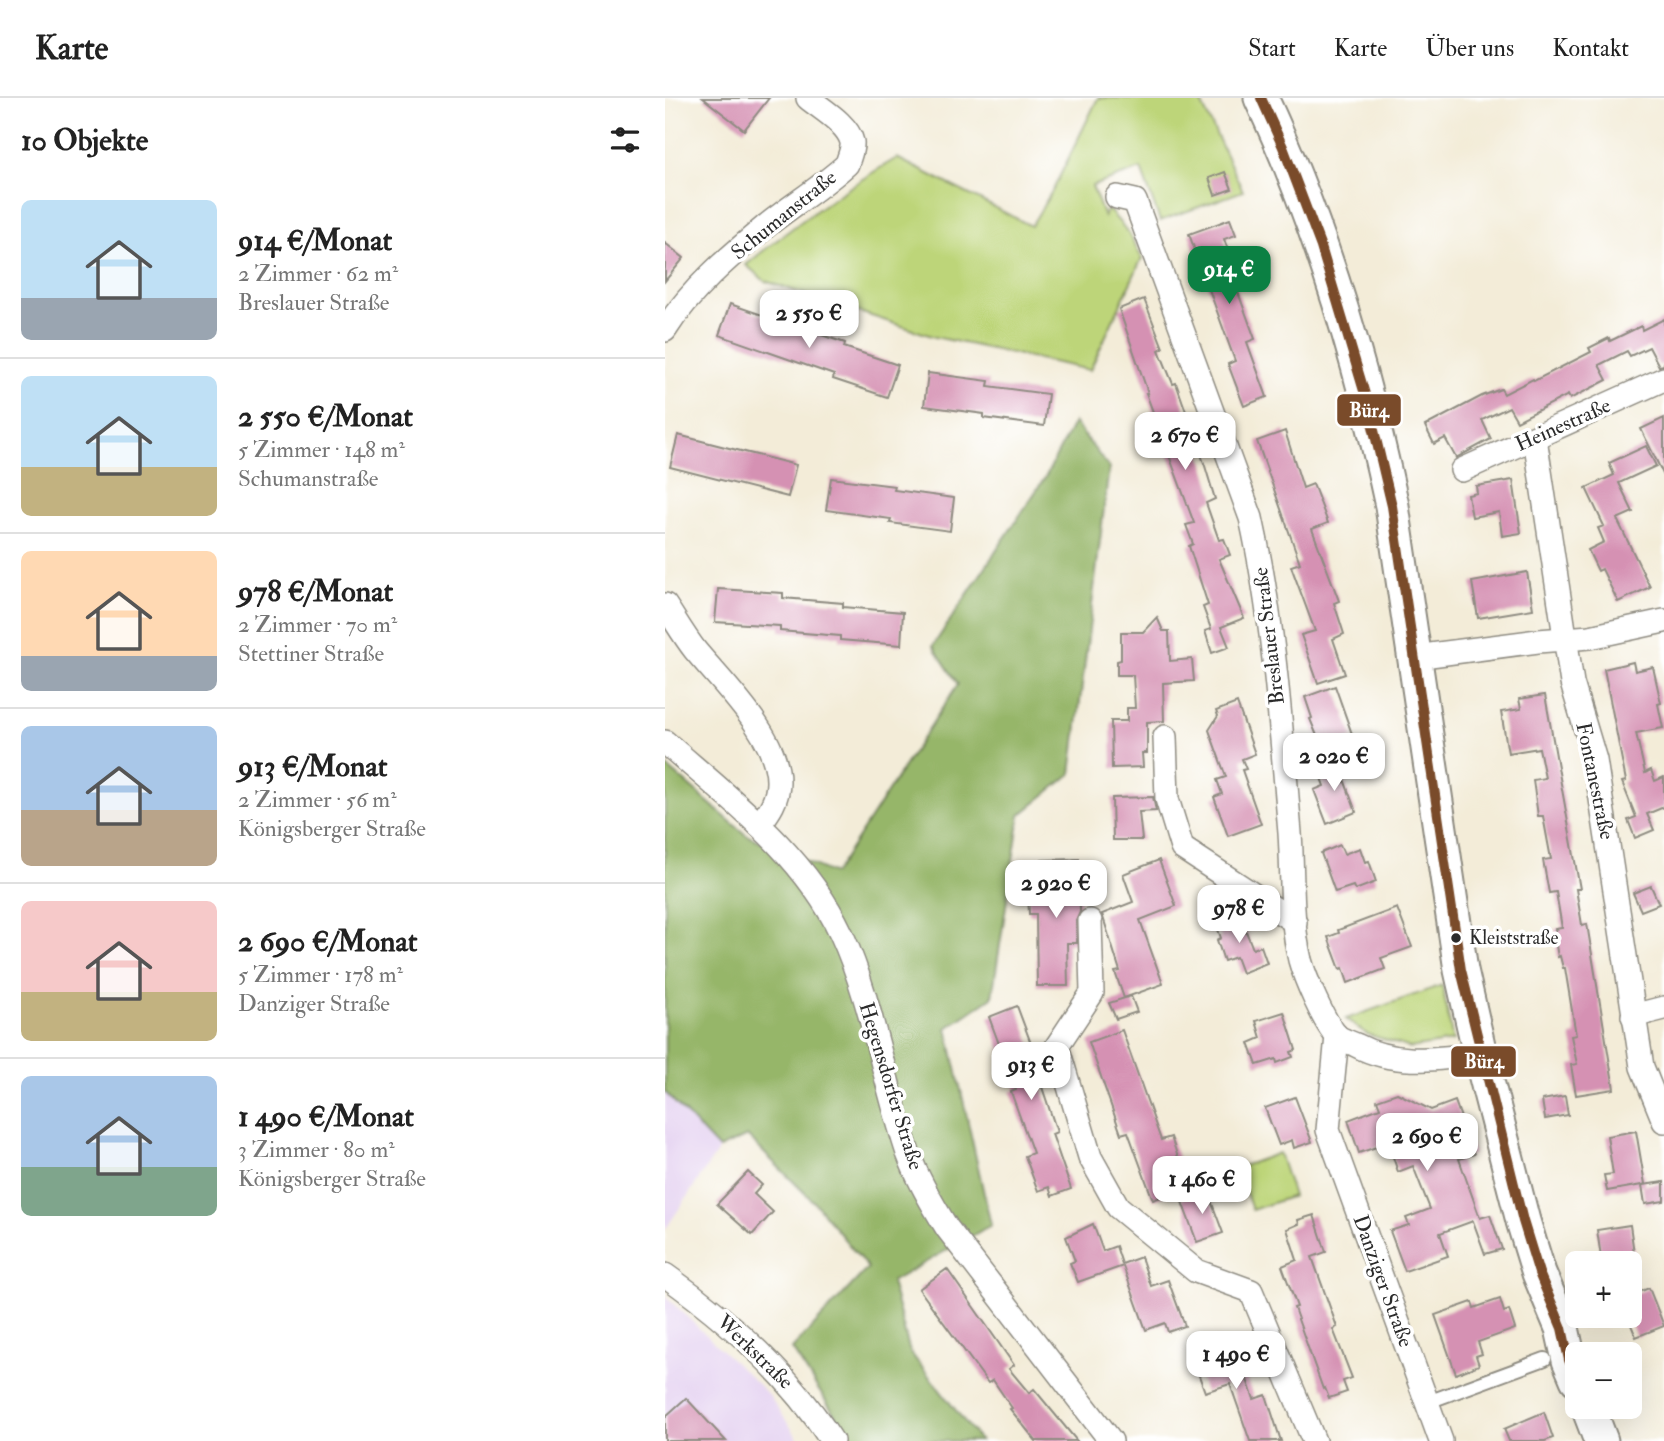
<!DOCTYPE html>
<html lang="de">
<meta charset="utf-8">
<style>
:root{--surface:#fff;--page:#f2f2f2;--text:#222;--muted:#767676;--line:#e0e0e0;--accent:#0b8043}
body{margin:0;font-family:"IM FELL Double Pica",serif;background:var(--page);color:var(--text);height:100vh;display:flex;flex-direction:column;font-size:26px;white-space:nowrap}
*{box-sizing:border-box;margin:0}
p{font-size:23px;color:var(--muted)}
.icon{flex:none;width:38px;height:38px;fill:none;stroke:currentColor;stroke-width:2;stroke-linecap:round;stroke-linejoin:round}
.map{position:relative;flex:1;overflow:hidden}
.side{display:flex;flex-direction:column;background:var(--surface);width:665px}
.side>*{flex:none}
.fabs{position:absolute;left:900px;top:1153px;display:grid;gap:14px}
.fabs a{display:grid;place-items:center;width:77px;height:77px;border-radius:10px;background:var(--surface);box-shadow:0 7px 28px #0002;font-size:35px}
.price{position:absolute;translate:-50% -60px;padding:0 16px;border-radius:14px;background:#fff;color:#222;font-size:23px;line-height:46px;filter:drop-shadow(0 2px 4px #0008)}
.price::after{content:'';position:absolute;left:50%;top:42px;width:21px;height:16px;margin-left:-10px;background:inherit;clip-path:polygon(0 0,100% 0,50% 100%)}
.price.on{background:var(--accent);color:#fff}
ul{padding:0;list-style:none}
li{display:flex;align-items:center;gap:21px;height:175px;padding:0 21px}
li+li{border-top:2px solid var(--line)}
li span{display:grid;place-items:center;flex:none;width:196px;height:140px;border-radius:10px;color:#555}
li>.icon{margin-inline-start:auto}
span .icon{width:84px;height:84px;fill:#fffc;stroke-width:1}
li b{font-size:30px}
h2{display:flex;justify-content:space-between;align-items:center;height:84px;padding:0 21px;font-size:30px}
header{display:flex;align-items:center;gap:42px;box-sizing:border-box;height:98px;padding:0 35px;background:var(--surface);border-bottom:2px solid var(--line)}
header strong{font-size:33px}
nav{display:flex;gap:38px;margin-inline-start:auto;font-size:24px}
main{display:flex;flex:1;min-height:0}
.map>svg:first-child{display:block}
.built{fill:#e5d3f1}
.green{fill:#bdd579;stroke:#748052;stroke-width:2}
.forest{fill:#96b669;stroke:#60704a;stroke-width:2}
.building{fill:#d591b3}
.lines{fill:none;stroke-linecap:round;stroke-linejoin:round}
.lane-casing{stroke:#8f8c82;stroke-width:16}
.street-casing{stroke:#8f8c82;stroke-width:26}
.secondary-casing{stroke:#8f8c82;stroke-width:37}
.lane{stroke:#fff;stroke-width:12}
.street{stroke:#fff;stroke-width:23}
.secondary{stroke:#fff;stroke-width:33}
.bus-1-casing{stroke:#fff;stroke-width:16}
.bus-1{stroke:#7a4b2a;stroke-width:10}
.bus-dot{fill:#2b2b2b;stroke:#fff;stroke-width:2.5}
.labels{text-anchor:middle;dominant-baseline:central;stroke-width:7;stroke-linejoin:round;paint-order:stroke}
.bus-label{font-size:19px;fill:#2b2b2b;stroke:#fff;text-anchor:start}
.street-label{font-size:21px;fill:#2b2b2b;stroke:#fff}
.line-badge{stroke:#fff;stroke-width:2.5}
.badge-label{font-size:19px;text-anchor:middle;font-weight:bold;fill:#fff}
</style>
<header>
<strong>Karte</strong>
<nav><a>Start</a><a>Karte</a><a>Über uns</a><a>Kontakt</a></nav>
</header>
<main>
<section class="side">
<h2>10 Objekte<svg class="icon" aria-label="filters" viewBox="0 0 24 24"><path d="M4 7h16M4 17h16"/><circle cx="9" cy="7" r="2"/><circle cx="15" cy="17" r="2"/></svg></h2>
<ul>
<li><span style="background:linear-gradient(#bfe0f5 70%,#9aa5b1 0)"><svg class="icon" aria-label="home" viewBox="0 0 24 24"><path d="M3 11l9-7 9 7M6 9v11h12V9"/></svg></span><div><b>914 €/Monat</b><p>2 Zimmer · 62 m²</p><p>Breslauer Straße</p></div></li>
<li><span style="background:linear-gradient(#bfe0f5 65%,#c2b280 0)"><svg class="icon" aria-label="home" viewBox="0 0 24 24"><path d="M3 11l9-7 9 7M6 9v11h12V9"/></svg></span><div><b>2 550 €/Monat</b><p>5 Zimmer · 148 m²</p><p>Schumanstraße</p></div></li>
<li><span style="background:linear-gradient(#ffd9b3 75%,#9aa5b1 0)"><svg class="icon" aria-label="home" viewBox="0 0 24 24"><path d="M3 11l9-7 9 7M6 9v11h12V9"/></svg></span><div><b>978 €/Monat</b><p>2 Zimmer · 70 m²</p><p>Stettiner Straße</p></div></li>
<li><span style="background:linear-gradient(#a9c7e8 60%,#b9a48a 0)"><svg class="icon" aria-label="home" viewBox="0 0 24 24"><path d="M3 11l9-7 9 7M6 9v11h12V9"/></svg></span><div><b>913 €/Monat</b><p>2 Zimmer · 56 m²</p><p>Königsberger Straße</p></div></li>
<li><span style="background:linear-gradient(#f6c9c9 65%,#c2b280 0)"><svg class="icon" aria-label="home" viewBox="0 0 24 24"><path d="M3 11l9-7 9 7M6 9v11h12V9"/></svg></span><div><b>2 690 €/Monat</b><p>5 Zimmer · 178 m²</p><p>Danziger Straße</p></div></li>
<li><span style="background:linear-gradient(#a9c7e8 65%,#7fa58c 0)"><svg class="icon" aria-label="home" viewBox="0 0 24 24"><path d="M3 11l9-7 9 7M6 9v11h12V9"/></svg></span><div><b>1 490 €/Monat</b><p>3 Zimmer · 80 m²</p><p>Königsberger Straße</p></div></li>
</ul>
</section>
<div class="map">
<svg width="999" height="1343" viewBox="0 0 999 1343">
<rect width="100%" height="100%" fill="#fff"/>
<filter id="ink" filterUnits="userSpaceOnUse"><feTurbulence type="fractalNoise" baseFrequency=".0143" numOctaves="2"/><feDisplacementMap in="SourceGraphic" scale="14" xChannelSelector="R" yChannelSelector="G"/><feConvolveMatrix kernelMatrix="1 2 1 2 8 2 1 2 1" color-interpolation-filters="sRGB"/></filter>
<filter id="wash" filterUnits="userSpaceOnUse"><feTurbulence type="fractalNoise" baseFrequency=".00686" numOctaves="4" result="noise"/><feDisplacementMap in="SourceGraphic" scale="28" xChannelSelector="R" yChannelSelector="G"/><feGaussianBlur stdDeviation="1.57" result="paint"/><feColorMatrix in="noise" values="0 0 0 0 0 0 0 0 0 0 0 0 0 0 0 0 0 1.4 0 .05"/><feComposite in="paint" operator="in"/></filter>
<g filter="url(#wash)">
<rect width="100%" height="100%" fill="#f3ecd8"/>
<g class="built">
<path d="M0 994 54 1051 0 1132Z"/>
<path d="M0 1198 103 1296 135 1343H0Z"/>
</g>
<g class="green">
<path d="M433 0H534L578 93 495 123 476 71 427 88 439 119 443 111 463 134 477 160 425 272 270 239 100 183 81 167C128 128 178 91 232 60L366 128 389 90Z"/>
<path d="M777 887 788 943 745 950 702 936 681 921Z"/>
<path d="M614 1055 628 1098 587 1112 572 1070Z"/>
</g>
<path class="forest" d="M409 324 444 370 406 676 355 717 327 899 282 930 326 1127 226 1184 245 1254 315 1343H187L127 1251 203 1170 150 1105 82 1038 54 1051 0 994V667L81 737 169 776 293 586 268 548 381 378Z"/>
<g id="blocks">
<g class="building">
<path d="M38 0H104L79 32Z"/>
<path d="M560 74 567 91 550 97 544 80Z"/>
<path d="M565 121 571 137 559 141 571 174 566 175 590 241 582 244 602 299 579 308 563 266 570 263 524 136Z"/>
<path d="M0 145 19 160 0 183Z"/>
<path d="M479 201 498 250 494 252 508 286 511 285 540 368 550 401 541 405 554 442 559 441 565 457 554 461 579 520 556 529 564 549 547 555 540 533 546 531 538 509 543 507 524 448 528 446 521 427 529 425 481 295H483L454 211Z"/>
<path d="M65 206 180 245 179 249 233 267 222 299 168 281 169 277 54 237Z"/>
<path d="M999 221V267L994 268 984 249 965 258 962 253 934 267 942 282 905 301 903 297 852 323 844 309 817 322 826 341 791 360 780 340 769 346 760 328 817 298 836 291 839 296 868 281 869 283 926 254 924 250 944 240 945 243 976 228 977 232Z"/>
<path d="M263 275 324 283 323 288 383 296 379 328 319 320V316L259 308Z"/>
<path d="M999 320V378L976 331Z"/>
<path d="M620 333 638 390 648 386 663 425 647 431 674 503 669 505 679 536 668 541 680 576 653 585 636 537 650 533 626 468 635 465 592 343Z"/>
<path d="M13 337 131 367 123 399 5 369Z"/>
<path d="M981 348 991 368 954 385 968 414 952 421 985 489 953 504 937 471 933 473 923 452 939 444 933 430 939 428 921 390 949 377 944 365Z"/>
<path d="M166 380 230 388 229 392 289 400 285 433 225 425 226 421 161 412Z"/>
<path d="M848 382 856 435 837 438 834 414 807 419 803 397 812 395 811 388Z"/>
<path d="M862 474 868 511 813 520 807 484Z"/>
<path d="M53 491 118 495V500L178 505V509L238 514 236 547 175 542V538L115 533V528L50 524Z"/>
<path d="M492 519 498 533H504L505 563 527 561 529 583 498 585 499 623 482 624V655H477L478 669 447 670 446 623H462V610H470L468 577H452V563L456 562V534H478Z"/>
<path d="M968 564 970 573 988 569 996 605 993 606 998 630 971 635 980 675 986 672 990 683 999 679V709L982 716 989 732 970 740 963 722 971 719 957 684 961 683 939 571Z"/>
<path d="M670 588 688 639 657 650 645 621 647 620 640 599Z"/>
<path d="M880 597 915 791H911L917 827 922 826 949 991 911 997 906 967 912 966 906 938 911 937 900 870H898L895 858 893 859 889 836H891L890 831 897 830 891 794 884 795 878 762 886 761 878 718H873L868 682 880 680 874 650 843 655 836 614 856 611 854 601Z"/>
<path d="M572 605 590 656 577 661 581 671 577 672 596 726 563 738 549 699 557 696 552 682 561 679 544 632 553 618 551 613Z"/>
<path d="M672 662 691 714 662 726 649 692 659 688 652 669Z"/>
<path d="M488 699 491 713 474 714 477 742H448L447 700Z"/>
<path d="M675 747 679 756 695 750 700 764 704 763 711 784 690 792 688 788 670 794 656 755Z"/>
<path d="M414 761 415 814 411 823 412 845H402L403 888H372L371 816H364L363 798H378L377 762Z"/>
<path d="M494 762 511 808 475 822 498 886 459 900 450 874 455 873 437 816 468 804 458 776Z"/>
<path d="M986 788 994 806 976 813 968 795Z"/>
<path d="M732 810 747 849 716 860 720 871 683 885 678 870 675 871 663 839 674 835 673 832Z"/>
<path d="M575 818 588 851 596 848 602 865 577 875 571 859 559 863 552 842 556 840 551 826Z"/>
<path d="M466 898 472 914 451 921 444 905Z"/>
<path d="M352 908 374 967 370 968 392 1034 387 1036 406 1091 387 1098 384 1089 373 1093 360 1058 368 1055 346 994 351 992 324 919Z"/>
<path d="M619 914 631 952 626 954 628 959 612 965 611 961 592 967 584 945 596 940 591 923Z"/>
<path d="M457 932 496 1042 506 1039 518 1074 520 1073 524 1088 488 1102 463 1034 456 1036 424 944Z"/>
<path d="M732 995 766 1012 790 1003 809 1056 794 1061 815 1120 825 1117 837 1151 820 1156 808 1123 775 1135 783 1158 740 1173 725 1133 744 1127 741 1120 765 1111 748 1068 733 1074 725 1050 719 1052 717 1047 694 1055 683 1022 715 1010 712 1002Z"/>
<path d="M900 998 903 1017 880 1021 877 1002Z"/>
<path d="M630 999 647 1044 629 1050 627 1042 614 1047 600 1010Z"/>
<path d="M971 1033 980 1086 978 1087 999 1084V1103L980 1106 977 1087 942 1093 939 1077 948 1076 942 1038Z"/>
<path d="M83 1074 97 1087 89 1096 108 1114 87 1137 52 1106Z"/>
<path d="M542 1092 558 1135 532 1144 516 1101Z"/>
<path d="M649 1117 661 1154 647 1159 672 1229 668 1231 687 1280 678 1283 682 1294 664 1300 660 1290 658 1291 645 1255 629 1210 632 1209 617 1168 632 1162 622 1131 634 1126 633 1122Z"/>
<path d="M428 1126 438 1153 451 1148 457 1166 476 1159 486 1188 503 1182 520 1228 503 1234 500 1225 481 1232 458 1168 413 1184 405 1165 410 1163 401 1139Z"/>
<path d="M965 1127 970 1162 937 1166 932 1132Z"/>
<path d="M282 1171 349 1267 344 1271 364 1295 369 1291 412 1343H371L345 1311 347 1310 328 1282 323 1285 254 1191Z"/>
<path d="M984 1190 999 1228 971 1239 964 1222V1198Z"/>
<path d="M835 1201 839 1214 844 1212 850 1231 813 1244 817 1256 811 1258 814 1267 791 1276 770 1217 807 1204 809 1210Z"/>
<path d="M558 1242 572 1281 581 1279 589 1301 601 1297 616 1343H585L565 1286 540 1294 525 1253Z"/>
<path d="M21 1300 61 1343H0V1319Z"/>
<path d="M879 1314 888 1340 880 1343H844L839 1331Z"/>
</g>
</g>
</g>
<g filter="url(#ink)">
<use href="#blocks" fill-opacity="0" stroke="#8f8c82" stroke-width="2"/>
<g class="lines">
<defs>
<path id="lane" d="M763 1304 880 1261"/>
<g id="street">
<path d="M452 99 470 103 586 420C609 523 616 630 625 735 628 777 625 821 635 862 640 880 659 925 672 938 676 942 685 944 691 947 730 968 772 961 815 956"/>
<path d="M0 232C25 192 65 158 101 128 127 107 157 89 182 66 184 59 188 51 187 44 183 26 156 11 143 0"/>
<path d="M870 340 907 585 930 662 977 969 999 1023"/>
<path d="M797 372 999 281"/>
<path d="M0 507C10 522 19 538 30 552 57 585 114 639 113 684 113 702 104 714 94 727"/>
<path d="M750 559 873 543 925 539 999 523"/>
<path d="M500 639 502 701 517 750 630 824"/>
<path d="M0 644C64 700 139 756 176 835 208 905 218 982 243 1055 253 1082 267 1106 282 1130L446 1343"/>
<path d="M425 823 427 895 392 948 425 1059 453 1109 531 1173 586 1193 649 1343"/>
<path d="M968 918 999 910"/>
<path d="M672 938 663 1032 776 1343"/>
<path d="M0 1177C65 1223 124 1276 167 1343"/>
</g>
<g id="secondary">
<path d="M596 0C657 130 697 267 727 408L796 872 815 956 858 1123 874 1175 897 1230 904 1262 912 1281"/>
<path d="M923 1309 936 1343"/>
</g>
</defs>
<use href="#lane" class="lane-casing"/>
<use href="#street" class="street-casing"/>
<use href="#secondary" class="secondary-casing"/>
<use href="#lane" class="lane"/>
<use href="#street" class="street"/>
<use href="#secondary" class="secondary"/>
<defs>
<path id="bus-1" d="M596 0 618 49 656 149 702 303 727 408 796 872 858 1123 874 1175 897 1230 904 1262 912 1280"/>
</defs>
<use href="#bus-1" class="bus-1-casing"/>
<use href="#bus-1" class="bus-1"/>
</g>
</g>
<circle class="bus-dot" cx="791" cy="840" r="6"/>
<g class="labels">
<g class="bus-label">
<text x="804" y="840">Kleiststraße</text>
</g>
<g class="street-label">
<text transform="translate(119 117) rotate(-39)">Schumanstraße</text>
<text transform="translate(898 327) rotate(-24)">Heinestraße</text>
<text transform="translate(604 538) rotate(-97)">Breslauer Straße</text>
<text transform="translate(930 683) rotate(78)">Fontanestraße</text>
<text transform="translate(226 988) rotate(73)">Hegensdorfer Straße</text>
<text transform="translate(718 1183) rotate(70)">Danziger Straße</text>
<text transform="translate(90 1254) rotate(44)">Werkstraße</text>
</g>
</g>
<g class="line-badge">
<rect x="671" y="295" width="66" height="34" rx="7" fill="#7a4b2a"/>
<rect x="785" y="947" width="67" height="33" rx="7" fill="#7a4b2a"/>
</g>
<g class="badge-label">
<text x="704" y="319">Bür4</text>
<text x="819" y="970">Bür4</text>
</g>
</svg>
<div class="fabs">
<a>+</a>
<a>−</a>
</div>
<b class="price on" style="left:564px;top:208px">914 €</b>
<b class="price" style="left:144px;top:252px">2 550 €</b>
<b class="price" style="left:520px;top:374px">2 670 €</b>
<b class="price" style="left:669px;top:695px">2 020 €</b>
<b class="price" style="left:391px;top:822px">2 920 €</b>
<b class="price" style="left:574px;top:847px">978 €</b>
<b class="price" style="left:366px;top:1004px">913 €</b>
<b class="price" style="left:762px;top:1075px">2 690 €</b>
<b class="price" style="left:537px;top:1118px">1 460 €</b>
<b class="price" style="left:571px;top:1293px">1 490 €</b>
</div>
</main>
